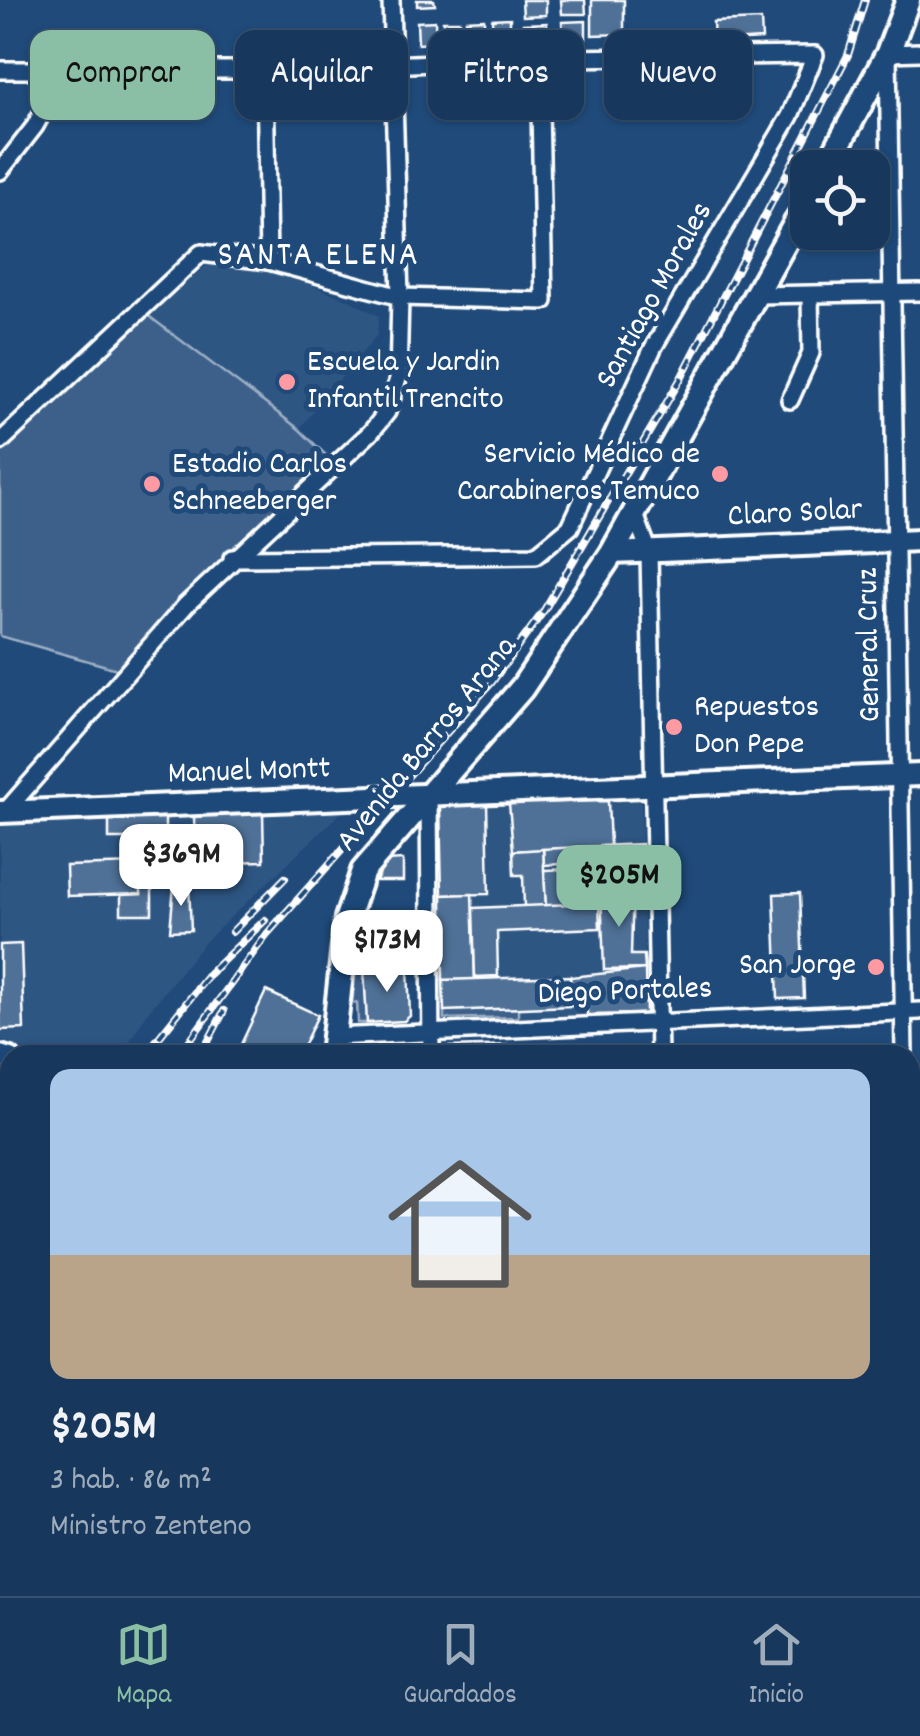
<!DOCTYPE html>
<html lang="es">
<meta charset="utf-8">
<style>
:root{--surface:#17385c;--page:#203f62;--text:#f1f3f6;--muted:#9eacbb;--line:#365272;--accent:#8abfa5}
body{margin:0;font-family:Dekko,sans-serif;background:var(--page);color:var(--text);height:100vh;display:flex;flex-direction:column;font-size:38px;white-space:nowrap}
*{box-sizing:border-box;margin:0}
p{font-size:32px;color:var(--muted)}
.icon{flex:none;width:55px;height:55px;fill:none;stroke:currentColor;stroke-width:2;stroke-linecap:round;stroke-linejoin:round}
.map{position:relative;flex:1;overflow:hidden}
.panel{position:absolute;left:0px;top:1045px;width:920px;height:552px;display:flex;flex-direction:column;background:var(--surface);border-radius:30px 30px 0 0;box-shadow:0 2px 8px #0004,0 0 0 2px var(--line)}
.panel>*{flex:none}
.top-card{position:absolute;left:30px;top:30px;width:860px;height:90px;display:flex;gap:20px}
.fabs{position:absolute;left:790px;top:150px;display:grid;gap:20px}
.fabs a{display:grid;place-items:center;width:100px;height:100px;border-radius:20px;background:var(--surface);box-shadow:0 2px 8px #0004,0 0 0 2px var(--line);font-size:50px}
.price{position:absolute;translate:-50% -85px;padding:0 22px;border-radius:20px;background:#fff;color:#222;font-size:32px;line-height:65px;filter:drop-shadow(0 2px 5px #0008)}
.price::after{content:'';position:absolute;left:50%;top:60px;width:30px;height:22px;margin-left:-15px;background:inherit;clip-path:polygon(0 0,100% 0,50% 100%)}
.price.current{background:var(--accent);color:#111}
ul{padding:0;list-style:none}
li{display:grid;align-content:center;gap:20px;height:530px;padding:0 50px}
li+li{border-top:2px solid var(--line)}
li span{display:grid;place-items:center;height:310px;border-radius:20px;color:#555}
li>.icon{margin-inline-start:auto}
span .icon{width:180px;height:180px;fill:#fffc;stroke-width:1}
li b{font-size:42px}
.tag{padding:0 35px;border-radius:20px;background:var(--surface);box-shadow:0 2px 8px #0004,0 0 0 2px var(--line);font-size:35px;line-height:90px}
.tag.current{background:var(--accent);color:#111}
.tabs{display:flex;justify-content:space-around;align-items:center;height:140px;border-top:2px solid var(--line);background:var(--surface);font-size:28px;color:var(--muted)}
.tabs a{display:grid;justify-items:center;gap:5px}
.tabs .current{color:var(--accent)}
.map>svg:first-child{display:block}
.built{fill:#2e5683}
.green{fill:#3c618b;stroke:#9eb0c5;stroke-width:2.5}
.building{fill:#507197;stroke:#fff;stroke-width:2.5}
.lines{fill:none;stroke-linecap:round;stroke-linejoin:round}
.pedestrian-casing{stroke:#fff;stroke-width:19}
.minor-casing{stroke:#fff;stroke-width:22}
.tertiary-casing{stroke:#fff;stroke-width:28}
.secondary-casing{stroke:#fff;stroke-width:30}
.pedestrian{stroke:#1f4a7a;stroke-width:11}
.minor{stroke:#1f4a7a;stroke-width:15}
.tertiary{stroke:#1f4a7a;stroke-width:20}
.secondary{stroke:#1f4a7a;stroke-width:22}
.rail-casing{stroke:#fff;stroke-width:8}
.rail{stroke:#1f4a7a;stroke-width:4;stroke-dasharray:11;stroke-linecap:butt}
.poi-dot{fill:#ff9aa2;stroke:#1f4a7a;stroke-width:4}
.labels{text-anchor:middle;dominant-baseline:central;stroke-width:10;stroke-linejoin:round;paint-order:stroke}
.street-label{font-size:32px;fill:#fff;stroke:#1f4a7a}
.poi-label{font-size:32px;fill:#fff;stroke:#1f4a7a;text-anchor:start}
.neighbourhood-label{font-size:35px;letter-spacing:2.5px;fill:#fff;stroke:#1f4a7a}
</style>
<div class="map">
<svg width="920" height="1596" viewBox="0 0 920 1596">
<rect width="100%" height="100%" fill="#1f4a7a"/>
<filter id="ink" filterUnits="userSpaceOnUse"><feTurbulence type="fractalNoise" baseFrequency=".01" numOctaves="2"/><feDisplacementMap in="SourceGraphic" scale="20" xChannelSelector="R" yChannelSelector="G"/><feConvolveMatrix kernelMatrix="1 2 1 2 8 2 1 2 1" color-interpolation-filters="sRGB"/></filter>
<g filter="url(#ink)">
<g class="built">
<path d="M209 264 272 270 349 300 379 316 377 335 299 429 146 314Z"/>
<path d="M641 800 646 1014 444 1019 440 805Z"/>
<path d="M347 807 204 943 148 1012 121 1055H36L0 1039V818Z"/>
<path d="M10 1122V1588H22L17 1596H0V1128Z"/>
</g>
<g class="green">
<path d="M146 314 299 429 331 460 223 559 117 669 0 636V453Z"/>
<path d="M363 909 367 1023H358L357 1003H352Z"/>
<path d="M518 1008V1017L444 1019V1011Z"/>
</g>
<g class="building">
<path d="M417 0H434L435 5 417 6Z"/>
<path d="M522 0H546V15L523 16Z"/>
<path d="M561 0H585L586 14H562Z"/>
<path d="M592 0H624V34L592 35Z"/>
<path d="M510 18V40L493 41 492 19Z"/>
<path d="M484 19V42H467L466 20Z"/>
<path d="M761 20 762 39 714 42 713 22Z"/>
<path d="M435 21 436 43 418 44 417 22Z"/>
<path d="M443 21H460L461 43 443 44Z"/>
<path d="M586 21V39L563 40 562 22Z"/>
<path d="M547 23V40L523 41V24Z"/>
<path d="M608 801 610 846 513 851 509 803Z"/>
<path d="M487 803 489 894 442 895 440 805Z"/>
<path d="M263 812 264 861 195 863 194 814Z"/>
<rect x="109" y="817" width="56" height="22"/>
<path d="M642 844V860H632L633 887 601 889 599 846Z"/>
<path d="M599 846 600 862 544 865 543 849Z"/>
<path d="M543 849 546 906 524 907 523 875H514L513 851Z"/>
<path d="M403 860V881H376L386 861Z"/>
<path d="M152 863V914H121V895L141 894 140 864Z"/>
<path d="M140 864 141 894 67 896 66 866Z"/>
<path d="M600 868 601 903 546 906 544 870Z"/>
<path d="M189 884 191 930 170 931 174 885Z"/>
<path d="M633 887 631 955H644L645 969 604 970 601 889Z"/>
<path d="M800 893 804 998 778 999 774 894Z"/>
<path d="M472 894 475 980H443L442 895Z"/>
<path d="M599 903 600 928 497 932 498 976 475 977 473 908Z"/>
<path d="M21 944 24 1029 0 1030V945Z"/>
<path d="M408 967 410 1016 404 1021 367 1023 364 969Z"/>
<path d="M645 969 646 1014 587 1015V1006H571L570 977Z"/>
<path d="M570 976 571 1006 444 1011 443 980Z"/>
<path d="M266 991 318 1015 299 1055H236Z"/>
<path d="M515 1045V1055H447V1047Z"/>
<path d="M920 1095V1170L916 1096Z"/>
<path d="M10 1156V1198L3 1206 0 1167Z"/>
<path d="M10 1489V1567L0 1585V1507Z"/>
<path d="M81 1588H115V1596H76Z"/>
<path d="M137 1588H198V1596H138Z"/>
<path d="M218 1588H341L342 1596H218Z"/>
<rect x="688" y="1588" width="104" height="8"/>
</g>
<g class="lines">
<defs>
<g id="pedestrian">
<path d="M126 1588 127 1596"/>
<path d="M207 1588V1596"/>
</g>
<g id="minor">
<path d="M0 70H265L559 58 815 55 790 116 653 348 570 527 536 555 232 558"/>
<path d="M265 70 268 261"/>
<path d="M0 171 35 126 66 69"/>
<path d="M757 295 920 292"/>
<path d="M790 400 811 353 810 295"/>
<path d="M0 442 201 253 268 261 400 297 544 301 539 59"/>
<path d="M635 514 649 552 659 1055"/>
<path d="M429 794 431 1055"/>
<path d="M5 812 186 605 371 432 387 412 398 379 400 297 391 0"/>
<path d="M332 1037 920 1011"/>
<path d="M904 1055 888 53 920 52"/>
<path d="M0 1107 10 1101"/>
<path d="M910 1455V1596"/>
<path d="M447 1588V1596"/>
<path d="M669 1588V1596"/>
</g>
<g id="tertiary">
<path d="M612 553 920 540"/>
<path d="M0 812 920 775"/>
<path d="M0 1056 10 1059"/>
<path d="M910 1247 920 1246"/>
<path d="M910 1487 920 1486"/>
</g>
<g id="secondary">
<path d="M826 168 888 53 908 0"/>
<path d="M332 1055 347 918 363 871 522 688 612 553 808 201"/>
<path d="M32 1596 36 1588"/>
<path d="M58 1596 62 1588"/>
</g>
</defs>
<use href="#pedestrian" class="pedestrian-casing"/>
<use href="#minor" class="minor-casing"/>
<use href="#tertiary" class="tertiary-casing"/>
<use href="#secondary" class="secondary-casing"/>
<use href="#pedestrian" class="pedestrian"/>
<use href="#minor" class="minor"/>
<use href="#tertiary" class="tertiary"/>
<use href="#secondary" class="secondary"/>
<defs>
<g id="rail">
<path d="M232 932 285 878"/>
<path d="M145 1055 210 973 265 920"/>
<path d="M179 1055 267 934 492 682 543 612 680 380 848 55 865 0"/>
<path d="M201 1055 224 1011"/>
<path d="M0 1219 10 1210"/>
<path d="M0 1247 10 1232"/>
<path d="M0 1308 9 1285"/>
<path d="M0 1357 10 1337"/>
<path d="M0 1399 10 1381"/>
<path d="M0 1435 10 1416"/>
</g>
</defs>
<use href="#rail" class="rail-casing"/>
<use href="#rail" class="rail"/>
</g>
</g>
<g class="poi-dot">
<circle cx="287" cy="382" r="10"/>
<circle cx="720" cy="474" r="10"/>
<circle cx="152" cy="484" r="10"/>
<circle cx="674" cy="727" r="10"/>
<circle cx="876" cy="967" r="10"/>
</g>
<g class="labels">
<g class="street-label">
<text transform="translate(656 296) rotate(-61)">Santiago Morales</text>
<text transform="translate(795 515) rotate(-3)">Claro Solar</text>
<text transform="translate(871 645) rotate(-91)">General Cruz</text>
<text transform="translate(428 745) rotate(-51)">Avenida Barros Arana</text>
<text transform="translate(249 773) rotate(-2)">Manuel Montt</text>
<text transform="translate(625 993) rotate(-2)">Diego Portales</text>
</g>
<g class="poi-label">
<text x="307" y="364">Escuela y Jardin<tspan x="307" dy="37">Infantil Trencito</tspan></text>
<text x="700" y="456" text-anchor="end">Servicio Médico de<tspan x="700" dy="37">Carabineros Temuco</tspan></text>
<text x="172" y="466">Estadio Carlos<tspan x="172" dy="37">Schneeberger</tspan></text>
<text x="694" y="709">Repuestos<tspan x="694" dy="37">Don Pepe</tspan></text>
<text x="856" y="967" text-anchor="end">San Jorge</text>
</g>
<g class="neighbourhood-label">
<text x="319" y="257">SANTA ELENA</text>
</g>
</g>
</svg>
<div class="fabs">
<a><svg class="icon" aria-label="locate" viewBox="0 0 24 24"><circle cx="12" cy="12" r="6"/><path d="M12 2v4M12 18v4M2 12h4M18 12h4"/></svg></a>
</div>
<b class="price" style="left:181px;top:909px">$369M</b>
<b class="price current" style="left:619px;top:930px">$205M</b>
<b class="price" style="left:387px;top:995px">$173M</b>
<div class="top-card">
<a class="tag current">Comprar</a>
<a class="tag">Alquilar</a>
<a class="tag">Filtros</a>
<a class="tag">Nuevo</a>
</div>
<section class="panel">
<ul>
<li><span style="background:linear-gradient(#a9c7e8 60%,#b9a48a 0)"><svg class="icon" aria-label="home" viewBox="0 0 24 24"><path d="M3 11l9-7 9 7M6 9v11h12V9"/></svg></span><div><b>$205M</b><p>3 hab. · 86 m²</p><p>Ministro Zenteno</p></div></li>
</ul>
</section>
</div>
<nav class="tabs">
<a class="current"><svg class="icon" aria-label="map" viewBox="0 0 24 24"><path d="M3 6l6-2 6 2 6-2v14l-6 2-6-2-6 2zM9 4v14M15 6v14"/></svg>Mapa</a>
<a><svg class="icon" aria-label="saved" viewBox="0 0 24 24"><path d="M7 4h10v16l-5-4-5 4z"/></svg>Guardados</a>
<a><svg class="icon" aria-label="home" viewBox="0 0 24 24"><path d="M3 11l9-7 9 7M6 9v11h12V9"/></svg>Inicio</a>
</nav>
